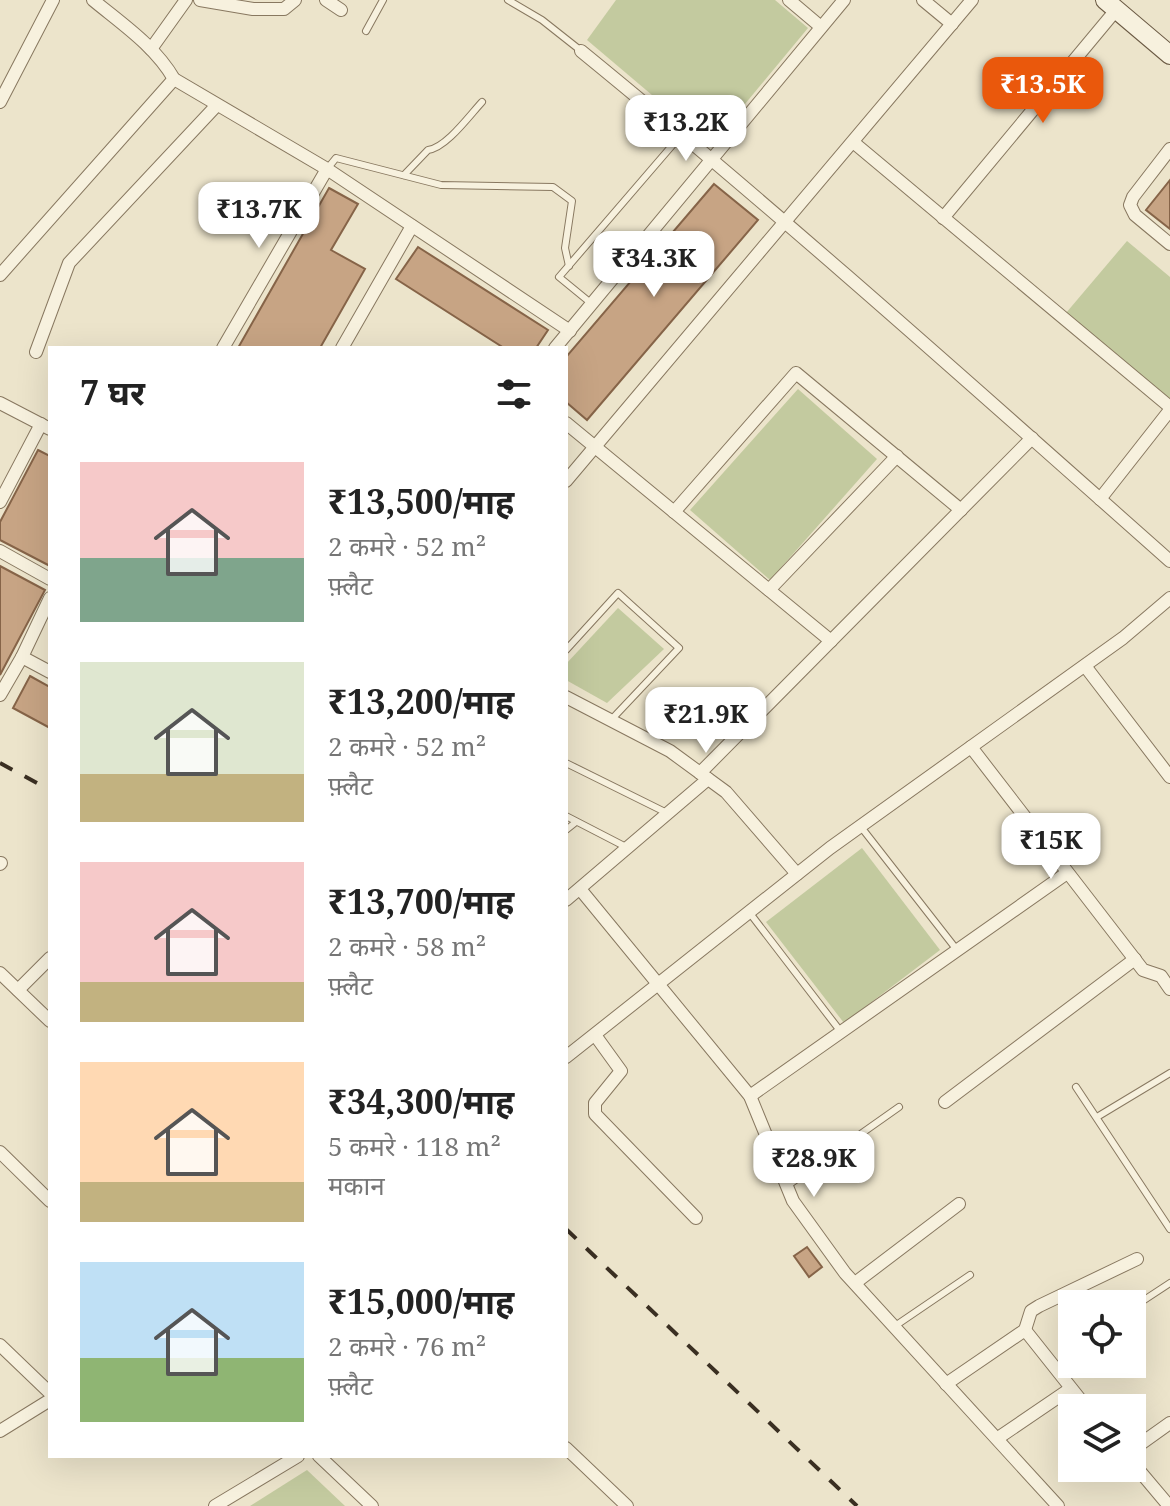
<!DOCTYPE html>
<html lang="hi">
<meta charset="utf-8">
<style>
:root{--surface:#fff;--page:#f6f6f6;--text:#222;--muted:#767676;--accent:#ea580c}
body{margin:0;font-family:"Noto Serif","Noto Sans Devanagari",serif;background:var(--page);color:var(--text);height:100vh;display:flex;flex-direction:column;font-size:30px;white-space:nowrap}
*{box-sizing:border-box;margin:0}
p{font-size:26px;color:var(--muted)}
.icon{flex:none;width:44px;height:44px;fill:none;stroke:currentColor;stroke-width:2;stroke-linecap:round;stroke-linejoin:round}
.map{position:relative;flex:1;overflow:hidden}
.panel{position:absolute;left:48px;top:346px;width:520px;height:1112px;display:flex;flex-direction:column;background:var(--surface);border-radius:0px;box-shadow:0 8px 32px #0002}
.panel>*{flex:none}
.fabs{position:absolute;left:1058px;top:1290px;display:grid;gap:16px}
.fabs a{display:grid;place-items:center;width:88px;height:88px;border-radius:0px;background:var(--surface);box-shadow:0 8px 32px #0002;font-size:40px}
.price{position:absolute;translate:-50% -68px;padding:0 18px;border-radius:16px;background:#fff;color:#222;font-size:26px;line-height:52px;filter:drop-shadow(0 2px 4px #0008)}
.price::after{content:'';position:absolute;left:50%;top:48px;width:24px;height:18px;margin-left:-12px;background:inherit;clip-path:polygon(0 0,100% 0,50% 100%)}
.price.active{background:var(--accent);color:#fff}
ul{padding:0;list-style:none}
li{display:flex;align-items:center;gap:24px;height:200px;padding:0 32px}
li span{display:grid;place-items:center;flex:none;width:224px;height:160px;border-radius:0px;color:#555}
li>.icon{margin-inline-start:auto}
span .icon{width:96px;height:96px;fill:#fffc;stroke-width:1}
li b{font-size:34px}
h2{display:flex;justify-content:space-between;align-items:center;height:96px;padding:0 32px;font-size:34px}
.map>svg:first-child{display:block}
.green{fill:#c3ca9f}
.building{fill:#c7a484;stroke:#866448;stroke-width:2}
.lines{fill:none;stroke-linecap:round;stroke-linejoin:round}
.lane-casing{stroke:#887860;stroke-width:8}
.street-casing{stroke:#887860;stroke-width:14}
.secondary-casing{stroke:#6a5943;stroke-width:20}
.lane{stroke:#f7f1de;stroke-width:6}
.street{stroke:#f7f1de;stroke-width:12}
.secondary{stroke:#f7f1de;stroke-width:18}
.rail{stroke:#3a2f22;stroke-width:4;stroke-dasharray:14 14;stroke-linecap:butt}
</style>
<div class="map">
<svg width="1170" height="1506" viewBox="0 0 1170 1506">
<rect width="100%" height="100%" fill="#ece4cb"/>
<g class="green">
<path d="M616 0H775L808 28 711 145 587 40Z"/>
<path d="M1127 241 1170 277V399L1066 313Z"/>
<path d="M798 389 877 459 770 580 690 510Z"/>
<path d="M618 608 664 649 607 703 566 680V664Z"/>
<path d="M862 848 940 950 844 1023 766 922Z"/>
<path d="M307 1470 345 1506H250Z"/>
</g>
<g class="building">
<path d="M1170 180V229L1146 210Z"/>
<path d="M714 184 758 220 587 420 566 402V357Z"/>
<path d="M329 188 358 204 331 250 365 269 320 348H238Z"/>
<path d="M418 247 548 330 536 348H504L396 279Z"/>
<path d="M38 450 50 456V566L0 540V522Z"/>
<path d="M0 566 45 590 0 675Z"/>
<path d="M30 676 50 687V728L13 708Z"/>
<path d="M807 1247 822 1267 809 1277 794 1256Z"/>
</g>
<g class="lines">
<defs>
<g id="lane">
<path d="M508 0 542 20 580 50"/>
<path d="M366 31 383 0"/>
<path d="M327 169 336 158 441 185 553 187 572 201 565 248 569 266"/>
<path d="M404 175 428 150C446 148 469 116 482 102"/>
<path d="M592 304 559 277 682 134"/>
<path d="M566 650 618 593 679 648 611 720"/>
<path d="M566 763 667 813"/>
<path d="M566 816 628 848"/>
<path d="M861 827 957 950"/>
<path d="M566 830 576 822"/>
<path d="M749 912 841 1032"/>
<path d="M1076 1087 1170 1229"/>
<path d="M1097 1117 1170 1073"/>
<path d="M787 1186 899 1107"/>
<path d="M1132 1308 1170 1283"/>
<path d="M895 1326 970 1275"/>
</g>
<g id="street">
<path d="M93 0C122 24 155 46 174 79L327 169 570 331"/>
<path d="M200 0 253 9H284L295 0"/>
<path d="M326 0 341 10"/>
<path d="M789 0 821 27"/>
<path d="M923 0 952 24"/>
<path d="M151 49 186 0"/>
<path d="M581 51C782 215 976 389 1170 561"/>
<path d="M0 102 53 0"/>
<path d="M853 142 1170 407"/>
<path d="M1170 149 1133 197 1130 205 1135 215 1170 244"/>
<path d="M943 218 1116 10"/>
<path d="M0 275 174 79"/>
<path d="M223 348 327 169"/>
<path d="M342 348 412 226"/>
<path d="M555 348 844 0"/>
<path d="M36 352 69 263 217 105"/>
<path d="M0 403 50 429"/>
<path d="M566 423 831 641"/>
<path d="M566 481 972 0"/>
<path d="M1100 499 1170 410"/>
<path d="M0 502 41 424"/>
<path d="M674 512 796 373 961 510"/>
<path d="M0 551 50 579"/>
<path d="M769 590 897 456"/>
<path d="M22 657 50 672"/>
<path d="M1085 666 1170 777"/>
<path d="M0 695 22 657 50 598"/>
<path d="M566 697 670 751 726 792 797 874"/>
<path d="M971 747 1143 970 1161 976 1170 989"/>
<path d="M700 773 1032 438"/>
<path d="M0 864 1 863"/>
<path d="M580 889 750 1096 793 1201 845 1273 1058 1506"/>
<path d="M566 900 708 779"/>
<path d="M0 973 50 1021"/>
<path d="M18 990 50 958"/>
<path d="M595 1035 621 1071 595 1103V1114L696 1218"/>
<path d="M566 1057 830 848 1123 638 1170 598"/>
<path d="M750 1096 1067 873"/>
<path d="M945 1102 1135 959"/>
<path d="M0 1152 50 1201"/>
<path d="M855 1283 959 1204"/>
<path d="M1025 1330 1087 1408"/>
<path d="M0 1345 50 1393"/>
<path d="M946 1384 1025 1330 1031 1311 1039 1306 1137 1259"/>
<path d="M0 1431 50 1400"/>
<path d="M998 1438 1070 1389"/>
<path d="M566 1448 627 1506"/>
<path d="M1132 1450 1170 1423"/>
<path d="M319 1456 372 1506"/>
<path d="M1132 1462 1169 1506"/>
<path d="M215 1506 298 1456"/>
</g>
<path id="secondary" d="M1105 0 1170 55"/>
</defs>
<use href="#lane" class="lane-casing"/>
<use href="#street" class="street-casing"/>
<use href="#secondary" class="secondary-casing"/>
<use href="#lane" class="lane"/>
<use href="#street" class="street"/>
<use href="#secondary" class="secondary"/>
<g class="rail">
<path d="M0 763 50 790"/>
<path d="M566 1229 857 1506"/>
</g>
</g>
</svg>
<div class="fabs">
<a><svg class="icon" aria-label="locate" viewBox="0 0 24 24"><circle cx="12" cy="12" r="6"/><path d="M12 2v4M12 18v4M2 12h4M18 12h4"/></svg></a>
<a><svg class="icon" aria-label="layers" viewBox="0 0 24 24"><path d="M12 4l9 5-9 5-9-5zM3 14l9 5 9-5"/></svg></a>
</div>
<b class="price active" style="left:1043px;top:125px">₹13.5K</b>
<b class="price" style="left:686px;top:163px">₹13.2K</b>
<b class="price" style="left:259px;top:250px">₹13.7K</b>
<b class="price" style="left:654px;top:299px">₹34.3K</b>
<b class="price" style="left:706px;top:755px">₹21.9K</b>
<b class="price" style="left:1051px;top:881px">₹15K</b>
<b class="price" style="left:814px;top:1199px">₹28.9K</b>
<section class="panel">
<h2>7 घर<svg class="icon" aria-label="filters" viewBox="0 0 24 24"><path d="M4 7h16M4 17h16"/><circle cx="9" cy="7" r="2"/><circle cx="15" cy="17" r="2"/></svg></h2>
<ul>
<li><span style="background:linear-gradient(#f6c9c9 60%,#7fa58c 0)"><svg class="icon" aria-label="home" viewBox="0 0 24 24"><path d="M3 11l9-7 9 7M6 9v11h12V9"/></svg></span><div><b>₹13,500/माह</b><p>2 कमरे · 52 m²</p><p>फ़्लैट</p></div></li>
<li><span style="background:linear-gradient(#dfe7d0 70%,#c2b280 0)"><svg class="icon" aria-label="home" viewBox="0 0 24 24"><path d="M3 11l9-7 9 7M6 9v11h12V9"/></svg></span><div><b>₹13,200/माह</b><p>2 कमरे · 52 m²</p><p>फ़्लैट</p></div></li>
<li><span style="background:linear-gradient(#f6c9c9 75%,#c2b280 0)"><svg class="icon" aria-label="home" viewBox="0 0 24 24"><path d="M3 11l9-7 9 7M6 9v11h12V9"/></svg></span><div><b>₹13,700/माह</b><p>2 कमरे · 58 m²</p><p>फ़्लैट</p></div></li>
<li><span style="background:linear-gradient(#ffd9b3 75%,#c2b280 0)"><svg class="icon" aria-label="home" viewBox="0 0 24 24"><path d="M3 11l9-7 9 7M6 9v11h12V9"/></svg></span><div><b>₹34,300/माह</b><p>5 कमरे · 118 m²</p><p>मकान</p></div></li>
<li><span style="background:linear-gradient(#bfe0f5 60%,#8fb573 0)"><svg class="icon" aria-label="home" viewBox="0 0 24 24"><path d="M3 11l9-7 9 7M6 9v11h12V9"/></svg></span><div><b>₹15,000/माह</b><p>2 कमरे · 76 m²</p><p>फ़्लैट</p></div></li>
</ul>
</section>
</div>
